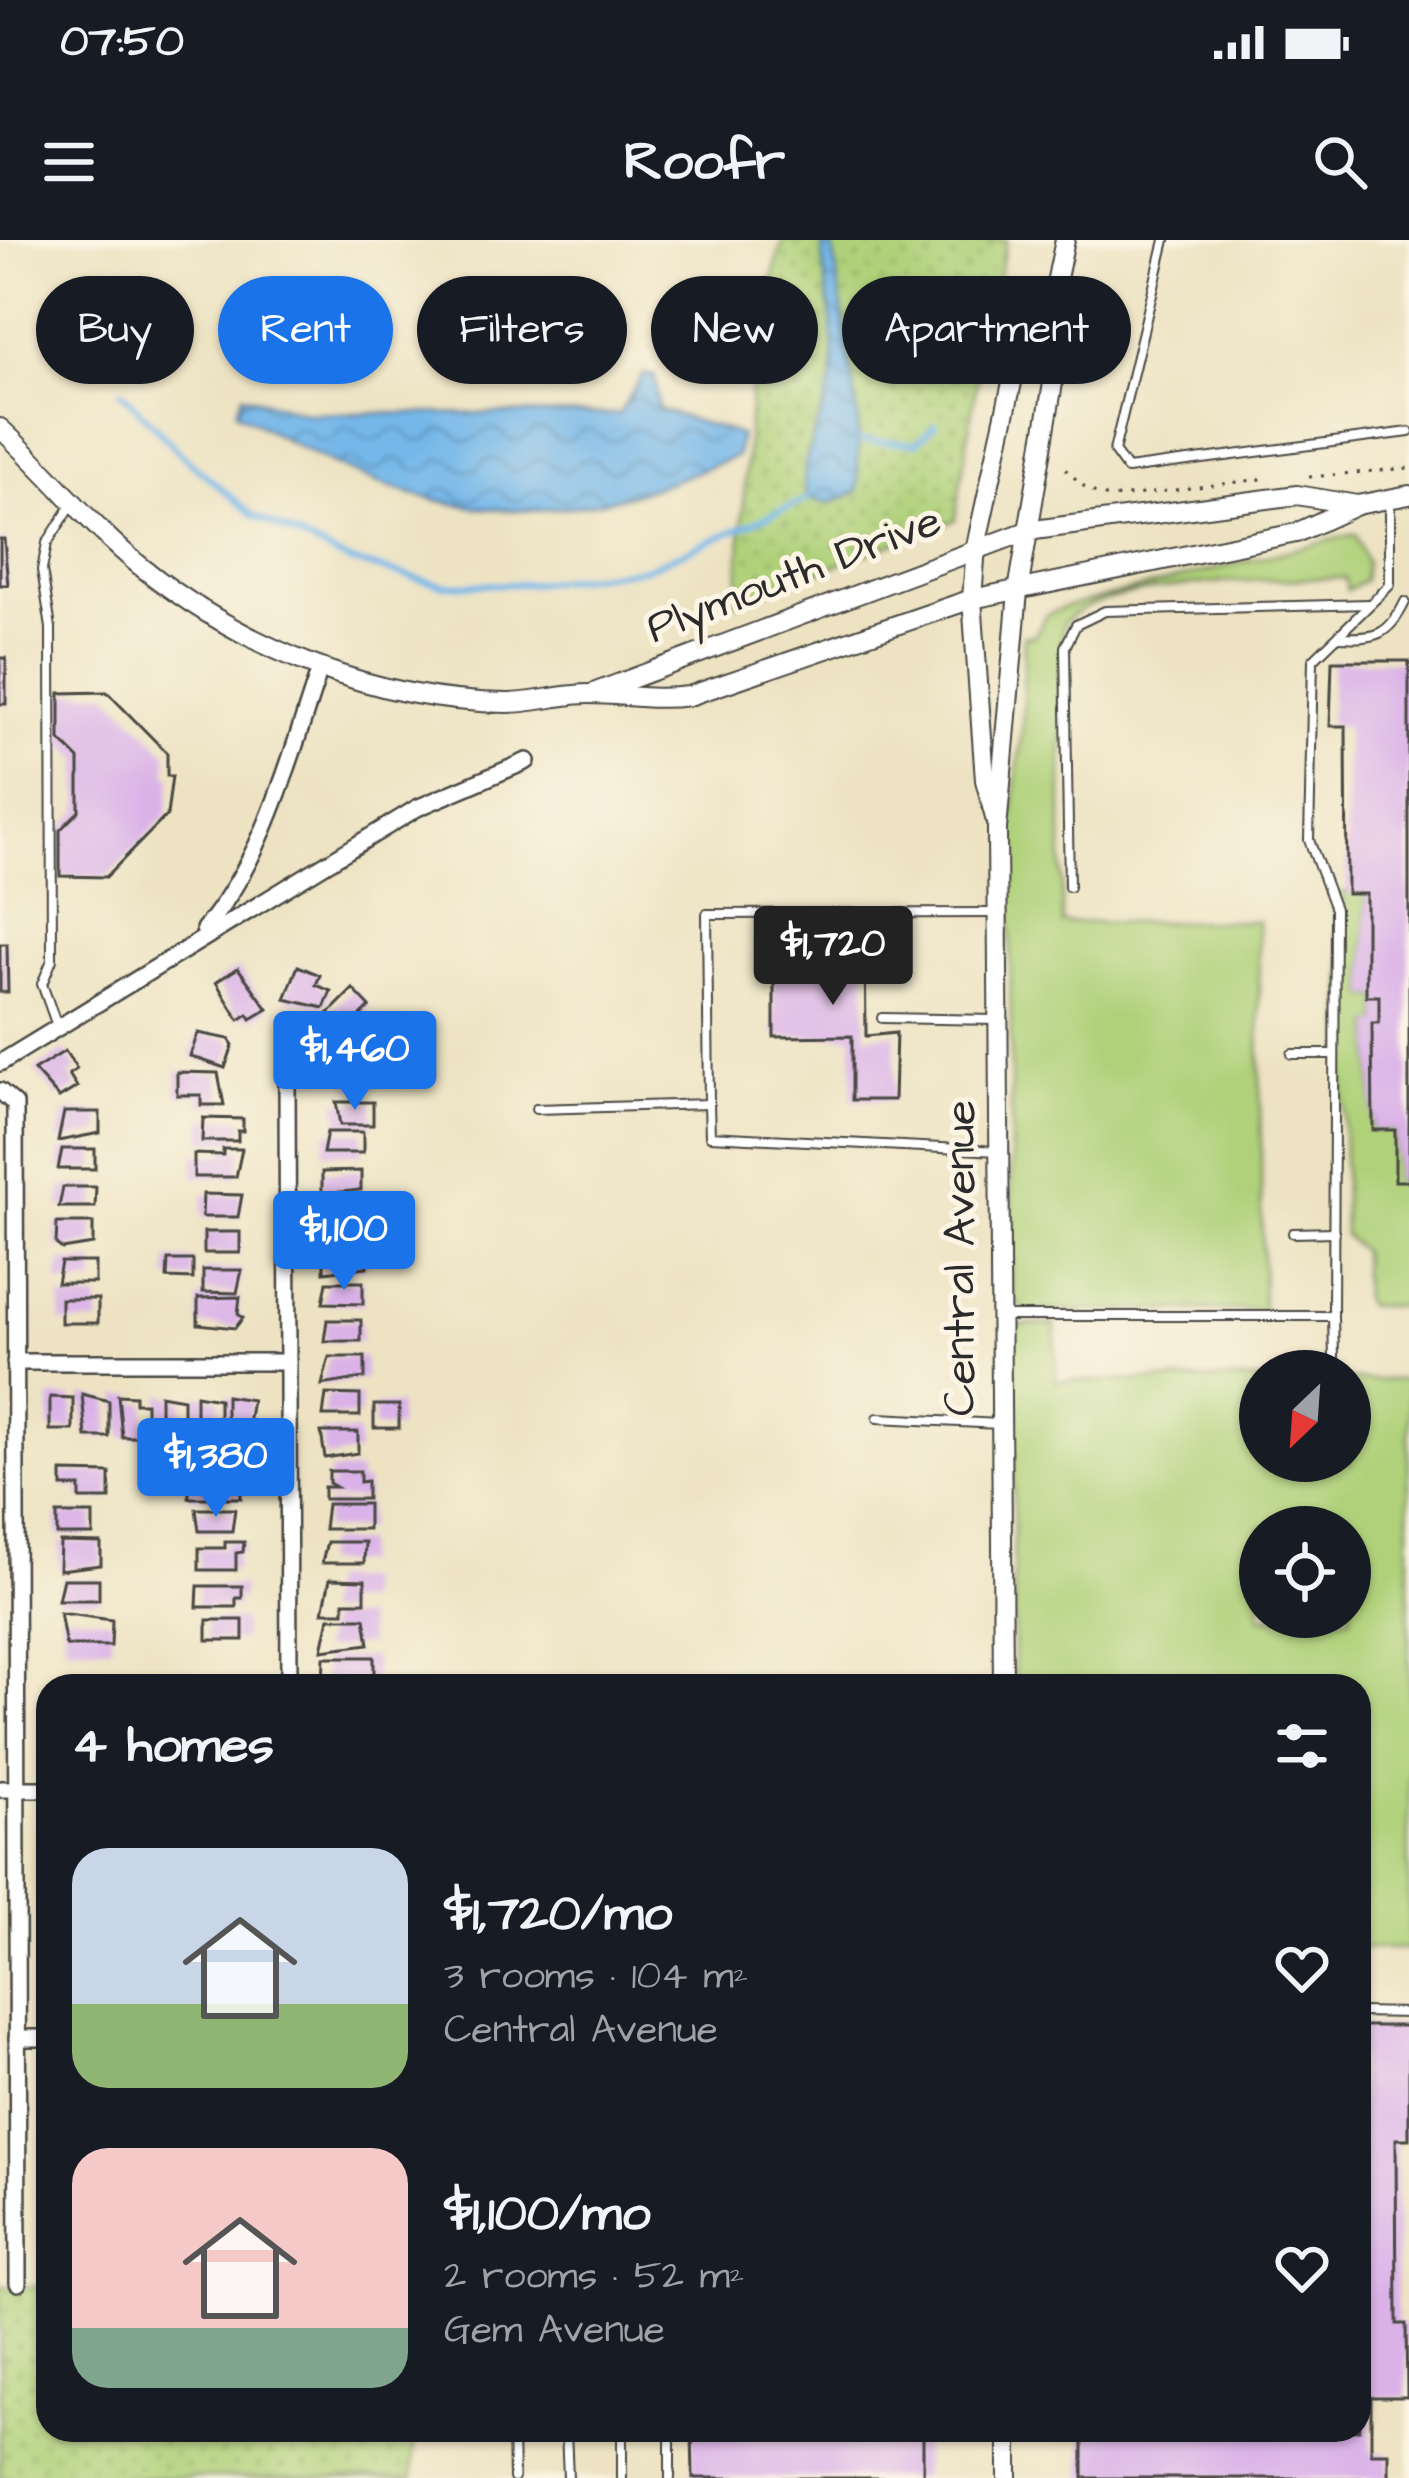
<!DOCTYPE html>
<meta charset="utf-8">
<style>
:root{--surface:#171b24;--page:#20242c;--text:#f1f3f6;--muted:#9ea1a6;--accent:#1a73e8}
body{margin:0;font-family:"Architects Daughter",sans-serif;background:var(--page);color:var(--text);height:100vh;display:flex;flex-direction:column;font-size:45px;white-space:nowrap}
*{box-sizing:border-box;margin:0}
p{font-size:39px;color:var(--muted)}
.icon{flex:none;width:66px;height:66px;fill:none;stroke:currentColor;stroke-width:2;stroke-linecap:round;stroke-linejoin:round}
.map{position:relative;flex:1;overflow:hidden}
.details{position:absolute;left:36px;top:1434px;width:1335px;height:768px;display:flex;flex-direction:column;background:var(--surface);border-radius:36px;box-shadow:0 3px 9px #0004}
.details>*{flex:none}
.top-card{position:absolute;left:36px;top:36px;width:1338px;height:108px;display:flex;gap:24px}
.needle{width:78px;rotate:205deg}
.controls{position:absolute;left:1239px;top:1110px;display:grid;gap:24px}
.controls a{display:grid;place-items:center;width:132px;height:132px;border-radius:50%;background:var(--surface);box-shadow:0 3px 9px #0004;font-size:60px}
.price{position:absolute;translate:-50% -102px;padding:0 27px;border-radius:12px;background:var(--accent);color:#fff;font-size:39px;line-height:78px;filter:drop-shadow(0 3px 6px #0008)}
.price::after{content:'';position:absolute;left:50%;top:72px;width:36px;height:27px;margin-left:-18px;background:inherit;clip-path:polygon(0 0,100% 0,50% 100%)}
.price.on{background:#222;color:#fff}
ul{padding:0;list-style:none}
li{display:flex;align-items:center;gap:36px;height:300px;padding:0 36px}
li span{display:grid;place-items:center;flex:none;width:336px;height:240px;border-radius:36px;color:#555}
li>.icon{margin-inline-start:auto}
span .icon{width:144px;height:144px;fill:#fffc;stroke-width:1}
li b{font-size:51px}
h2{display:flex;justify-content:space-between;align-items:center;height:144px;padding:0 36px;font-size:51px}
.chip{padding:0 42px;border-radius:54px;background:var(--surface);box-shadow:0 3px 9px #0004;font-size:42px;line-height:108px}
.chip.on{background:var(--accent);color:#fff}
.status{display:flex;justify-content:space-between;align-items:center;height:84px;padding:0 60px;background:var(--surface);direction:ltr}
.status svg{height:33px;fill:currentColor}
header{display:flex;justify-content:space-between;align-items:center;height:156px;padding:0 36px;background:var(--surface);font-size:54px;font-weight:700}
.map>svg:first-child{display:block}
.grass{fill:#b0d17a;stroke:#6e7e52;stroke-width:3;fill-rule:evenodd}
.park{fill:url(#park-dots);stroke:#6e7e52;stroke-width:3}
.water{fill:url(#water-waves);stroke:#50718a;stroke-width:3}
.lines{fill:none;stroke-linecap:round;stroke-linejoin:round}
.stream{stroke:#74b7e9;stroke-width:6}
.building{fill:#dab2e8}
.service-casing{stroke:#484742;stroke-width:12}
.minor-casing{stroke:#484742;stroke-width:20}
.tertiary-casing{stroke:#484742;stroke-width:22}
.path{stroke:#484742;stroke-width:3;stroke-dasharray:3 9;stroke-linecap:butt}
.service{stroke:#fff;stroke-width:8}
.minor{stroke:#fff;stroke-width:15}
.tertiary{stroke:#fff;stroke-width:18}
.labels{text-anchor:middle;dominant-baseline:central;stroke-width:10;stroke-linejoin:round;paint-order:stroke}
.street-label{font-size:45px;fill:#2b2b2b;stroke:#fcf5e5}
</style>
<div class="status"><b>07:50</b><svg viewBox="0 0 49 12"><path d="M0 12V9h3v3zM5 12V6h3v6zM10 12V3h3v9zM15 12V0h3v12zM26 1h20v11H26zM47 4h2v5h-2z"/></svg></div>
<header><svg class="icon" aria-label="menu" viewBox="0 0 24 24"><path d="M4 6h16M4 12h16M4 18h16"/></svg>Roofr<svg class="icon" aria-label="search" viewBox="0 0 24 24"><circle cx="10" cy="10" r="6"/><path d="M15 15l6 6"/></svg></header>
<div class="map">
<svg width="1409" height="2238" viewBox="0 0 1409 2238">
<defs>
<pattern id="park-dots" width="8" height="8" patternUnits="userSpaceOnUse" patternTransform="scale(3)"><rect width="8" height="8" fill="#b0d17a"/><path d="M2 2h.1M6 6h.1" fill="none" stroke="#98b46a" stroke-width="1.8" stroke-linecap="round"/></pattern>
<pattern id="water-waves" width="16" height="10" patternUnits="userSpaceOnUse" patternTransform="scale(3)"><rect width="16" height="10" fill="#74b7e9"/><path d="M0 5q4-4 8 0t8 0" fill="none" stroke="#5f95bd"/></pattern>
</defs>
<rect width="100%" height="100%" fill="#fcf5e5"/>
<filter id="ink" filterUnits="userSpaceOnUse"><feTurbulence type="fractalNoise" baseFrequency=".00833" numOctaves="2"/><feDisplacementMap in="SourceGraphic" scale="24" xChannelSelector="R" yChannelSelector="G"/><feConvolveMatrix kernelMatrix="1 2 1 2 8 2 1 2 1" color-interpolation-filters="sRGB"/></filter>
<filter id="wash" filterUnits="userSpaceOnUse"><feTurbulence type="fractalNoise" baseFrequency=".004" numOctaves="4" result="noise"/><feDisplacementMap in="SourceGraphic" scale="48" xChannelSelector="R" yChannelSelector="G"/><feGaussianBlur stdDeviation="2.7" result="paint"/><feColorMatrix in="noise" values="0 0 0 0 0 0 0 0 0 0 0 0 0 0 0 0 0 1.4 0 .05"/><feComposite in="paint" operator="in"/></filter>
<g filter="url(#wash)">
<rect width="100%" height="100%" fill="#ede3c3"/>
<g class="grass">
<path d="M1355 294 1366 322 1364 341 1347 350 1345 338C1292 339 1087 339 1062 387V683L1258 681 1263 1070 1026 1071 1012 1058 1010 601 1023 479 1024 396H1034L1046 376 1062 368Z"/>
<path d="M1343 652 1366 654V756H1379V783L1372 784 1373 889 1395 890V941H1409V1066H1368L1363 1060 1361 1011 1344 995Z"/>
<path d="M1055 1084 1056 1141 1260 1140V1221H1350V1140H1409V1709L1359 1708V1446H1014L1013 1085ZM1350 1287V1377H1260V1287Z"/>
</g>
<g class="park">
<path d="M783 0H1007L981 114 955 280 737 363 754 103Z"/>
<path d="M0 2047H48V2190H414L413 2238H0Z"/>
</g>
<g class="water">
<path d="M822 0H832L858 176V251L831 263 808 259C794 221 824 180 831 142 840 93 822 48 822 0Z"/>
<path d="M643 134 655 136 658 169 740 195 737 216C702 229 668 244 632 254 485 298 360 247 236 171L243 155 305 173 619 174Z"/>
</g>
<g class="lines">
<g class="stream">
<path d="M121 151 183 216 253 275 349 321 443 345 530 344 644 329 808 259"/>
<path d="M860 201 917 203 935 185"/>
</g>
</g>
<g id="blocks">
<g class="building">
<path d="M0 299H4L8 345H0Z"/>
<rect x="0" y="418" width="6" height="46"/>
<path d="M1332 421H1409V941H1395V890H1373L1372 783H1379V756H1366V654H1347L1346 486H1330Z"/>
<path d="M107 452 167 513V536H172L167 575 106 637 60 636V590L79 571V519L60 500V453Z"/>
<path d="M865 700 866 796 896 793 894 860H852V796L774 797V701Z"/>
<path d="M0 704H7L8 752H0Z"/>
<path d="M298 726 320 735 316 745 331 751 324 768 285 759Z"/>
<path d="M238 728 268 769 251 779 248 774 239 780 216 742Z"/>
<path d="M353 749 370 767 344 792 327 775Z"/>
<path d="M198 793 229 799 233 805 225 828 190 816Z"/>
<path d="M65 811 77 829 69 834 77 847 59 858 34 830Z"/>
<path d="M353 812H392V837L369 841V847H349Z"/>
<path d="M177 832 218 833 224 865H201V855H177Z"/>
<path d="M336 862H373V885H340Z"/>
<path d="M64 872H100V893L58 901Z"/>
<path d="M203 878 243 879V891H238V901H202Z"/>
<path d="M327 892H363V913H323Z"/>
<path d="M62 909H95V929H58Z"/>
<path d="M223 909H242L236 937H194V914L223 915Z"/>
<path d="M361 931V950L322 954V932Z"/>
<path d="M63 947H96L95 967H59Z"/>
<path d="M203 954 242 955 238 977H202Z"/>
<path d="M327 966 360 967V988H322Z"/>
<path d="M57 983H93V1004L62 1009 56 1004Z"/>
<rect x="204" y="992" width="36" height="21"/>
<path d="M331 1006H367V1027L324 1032V1014H331Z"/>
<path d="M168 1020H193V1039L167 1038Z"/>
<path d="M61 1022H95V1043H57Z"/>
<path d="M203 1030H242L237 1053 203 1052Z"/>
<path d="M327 1042H363V1064L323 1063Z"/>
<path d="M240 1057 238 1074 243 1078 235 1088 198 1084V1058Z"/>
<rect x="61" y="1059" width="37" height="24"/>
<path d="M327 1080H361V1101H324Z"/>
<path d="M329 1117H365V1138L322 1145Z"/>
<path d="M82 1154 109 1161V1197H86Z"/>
<path d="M326 1154 360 1155V1176H323Z"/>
<path d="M118 1155 135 1156V1163H146V1197H122Z"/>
<path d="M160 1155 183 1159V1193L160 1194Z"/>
<path d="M196 1155 219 1159V1191H196Z"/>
<path d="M226 1156 252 1160 247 1190H226Z"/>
<path d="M50 1157 73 1158V1190H50Z"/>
<rect x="374" y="1165" width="25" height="23"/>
<path d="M321 1192H358V1213L325 1218Z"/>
<path d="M189 1229 220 1230V1243H241V1258H189Z"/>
<path d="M329 1231H360V1242L367 1241V1259H324V1247H336L329 1243Z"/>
<path d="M62 1232 110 1233V1259H80V1247H62Z"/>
<path d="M327 1264H368V1289H324Z"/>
<path d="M196 1269H235L232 1291H199Z"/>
<rect x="57" y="1274" width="36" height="21"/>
<path d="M60 1302 101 1303V1325L59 1330Z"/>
<path d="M225 1302H244L243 1312 236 1313V1330H199V1308H225Z"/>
<path d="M327 1302H365L364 1323H322Z"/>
<path d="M63 1339H99V1360H58Z"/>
<path d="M330 1339 365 1340V1362H344V1372H323Z"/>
<path d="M198 1346H242V1358H236V1367H197Z"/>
<path d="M60 1373 112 1380 111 1406H66Z"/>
<path d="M329 1378H365L369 1404 322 1410Z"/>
<rect x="207" y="1380" width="36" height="20"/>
<path d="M324 1417H374V1441L323 1444Z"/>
<path d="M1359 1786H1409V1899H1396L1397 2084H1406L1407 2157H1371V2213H1389V2238H1083V2190H1359Z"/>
<path d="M692 2190H923V2238H693Z"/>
</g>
</g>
</g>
<g filter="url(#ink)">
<use href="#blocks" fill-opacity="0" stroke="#484742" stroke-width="3"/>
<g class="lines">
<defs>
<g id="service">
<path d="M1165 0 1114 211 1127 229 1409 192"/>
<path d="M1338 397C1375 399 1389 396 1405 362"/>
<path d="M1069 647 1065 407 1076 385 1105 371 1369 364"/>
<path d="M996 673 707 674 709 864 710 896 999 911"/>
<path d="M882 778 997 780"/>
<path d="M57 786 42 744 52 720 51 388 42 330 47 303 73 263"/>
<path d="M1292 814H1334"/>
<path d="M536 869 709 864"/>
<path d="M1293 993 1334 992"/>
<path d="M1001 1076H1333L1335 669 1309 600 1313 420 1390 345V260"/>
<path d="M1333 1076 1334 1117"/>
<path d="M878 1178 1000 1184"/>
<path d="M1359 1772 1409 1773"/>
<path d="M513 2190 514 2238"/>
<path d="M566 2190 568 2238"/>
<path d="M622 2190V2238"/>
<path d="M670 2190V2238"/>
</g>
<g id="minor">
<path d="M204 689C266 616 289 519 320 429"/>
<path d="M0 823 417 568 527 521"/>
<path d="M287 834 289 1446"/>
<path d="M0 851 15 864 18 2043"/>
<path d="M15 1122H288"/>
<path d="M0 1549H48"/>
<path d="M17 1798H48"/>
</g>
<g id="tertiary">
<path d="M0 188C49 233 92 288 144 329 246 409 376 462 507 463 534 463 562 454 589 454 624 454 653 461 689 456L972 359 1296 293 1357 265 1409 255"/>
<path d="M596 452 1027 291 1297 255 1357 265"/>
<path d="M995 578 985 540 972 359 976 306 1015 129 1049 77"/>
<path d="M1003 1446 997 589 1018 351 1054 137 1049 77 1065 0"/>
<path d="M1008 2190V2238"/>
</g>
</defs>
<use href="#service" class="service-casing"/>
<use href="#minor" class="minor-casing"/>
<use href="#tertiary" class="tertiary-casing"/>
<g class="path">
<path d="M1065 229 1088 250 1111 258 1270 238"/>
<path d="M1309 237 1409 228"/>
</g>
<use href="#service" class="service"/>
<use href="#minor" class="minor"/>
<use href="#tertiary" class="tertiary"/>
</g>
</g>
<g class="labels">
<g class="street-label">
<text transform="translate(794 335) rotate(-21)">Plymouth Drive</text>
<text transform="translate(961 1018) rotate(-90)">Central Avenue</text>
</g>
</g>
</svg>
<div class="controls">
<a><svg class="needle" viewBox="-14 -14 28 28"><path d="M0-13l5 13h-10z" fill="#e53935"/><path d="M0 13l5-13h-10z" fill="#9ea1a6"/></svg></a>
<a><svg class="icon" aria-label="locate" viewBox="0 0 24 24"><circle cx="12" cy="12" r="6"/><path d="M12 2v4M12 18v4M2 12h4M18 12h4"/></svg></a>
</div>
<b class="price on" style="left:833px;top:768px">$1,720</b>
<b class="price" style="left:355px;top:873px">$1,460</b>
<b class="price" style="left:344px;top:1053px">$1,100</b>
<b class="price" style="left:216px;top:1280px">$1,380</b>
<div class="top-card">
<a class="chip">Buy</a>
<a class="chip on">Rent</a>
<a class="chip">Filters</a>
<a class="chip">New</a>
<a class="chip">Apartment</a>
</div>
<section class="details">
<h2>4 homes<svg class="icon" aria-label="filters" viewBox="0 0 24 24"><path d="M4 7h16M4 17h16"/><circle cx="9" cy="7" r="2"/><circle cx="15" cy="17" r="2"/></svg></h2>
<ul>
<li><span style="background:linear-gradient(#c9d6e8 65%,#8fb573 0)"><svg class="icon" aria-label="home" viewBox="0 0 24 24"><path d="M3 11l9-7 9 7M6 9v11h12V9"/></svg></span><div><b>$1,720/mo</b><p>3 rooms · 104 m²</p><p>Central Avenue</p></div><svg class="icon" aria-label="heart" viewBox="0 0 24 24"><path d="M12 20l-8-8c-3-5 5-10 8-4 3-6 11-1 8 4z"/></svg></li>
<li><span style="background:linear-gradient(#f6c9c9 75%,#7fa58c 0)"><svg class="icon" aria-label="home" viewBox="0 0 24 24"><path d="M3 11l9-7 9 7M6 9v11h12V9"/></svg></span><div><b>$1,100/mo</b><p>2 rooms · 52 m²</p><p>Gem Avenue</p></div><svg class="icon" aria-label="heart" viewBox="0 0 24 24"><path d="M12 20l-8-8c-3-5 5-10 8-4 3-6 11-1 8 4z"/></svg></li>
</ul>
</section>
</div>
